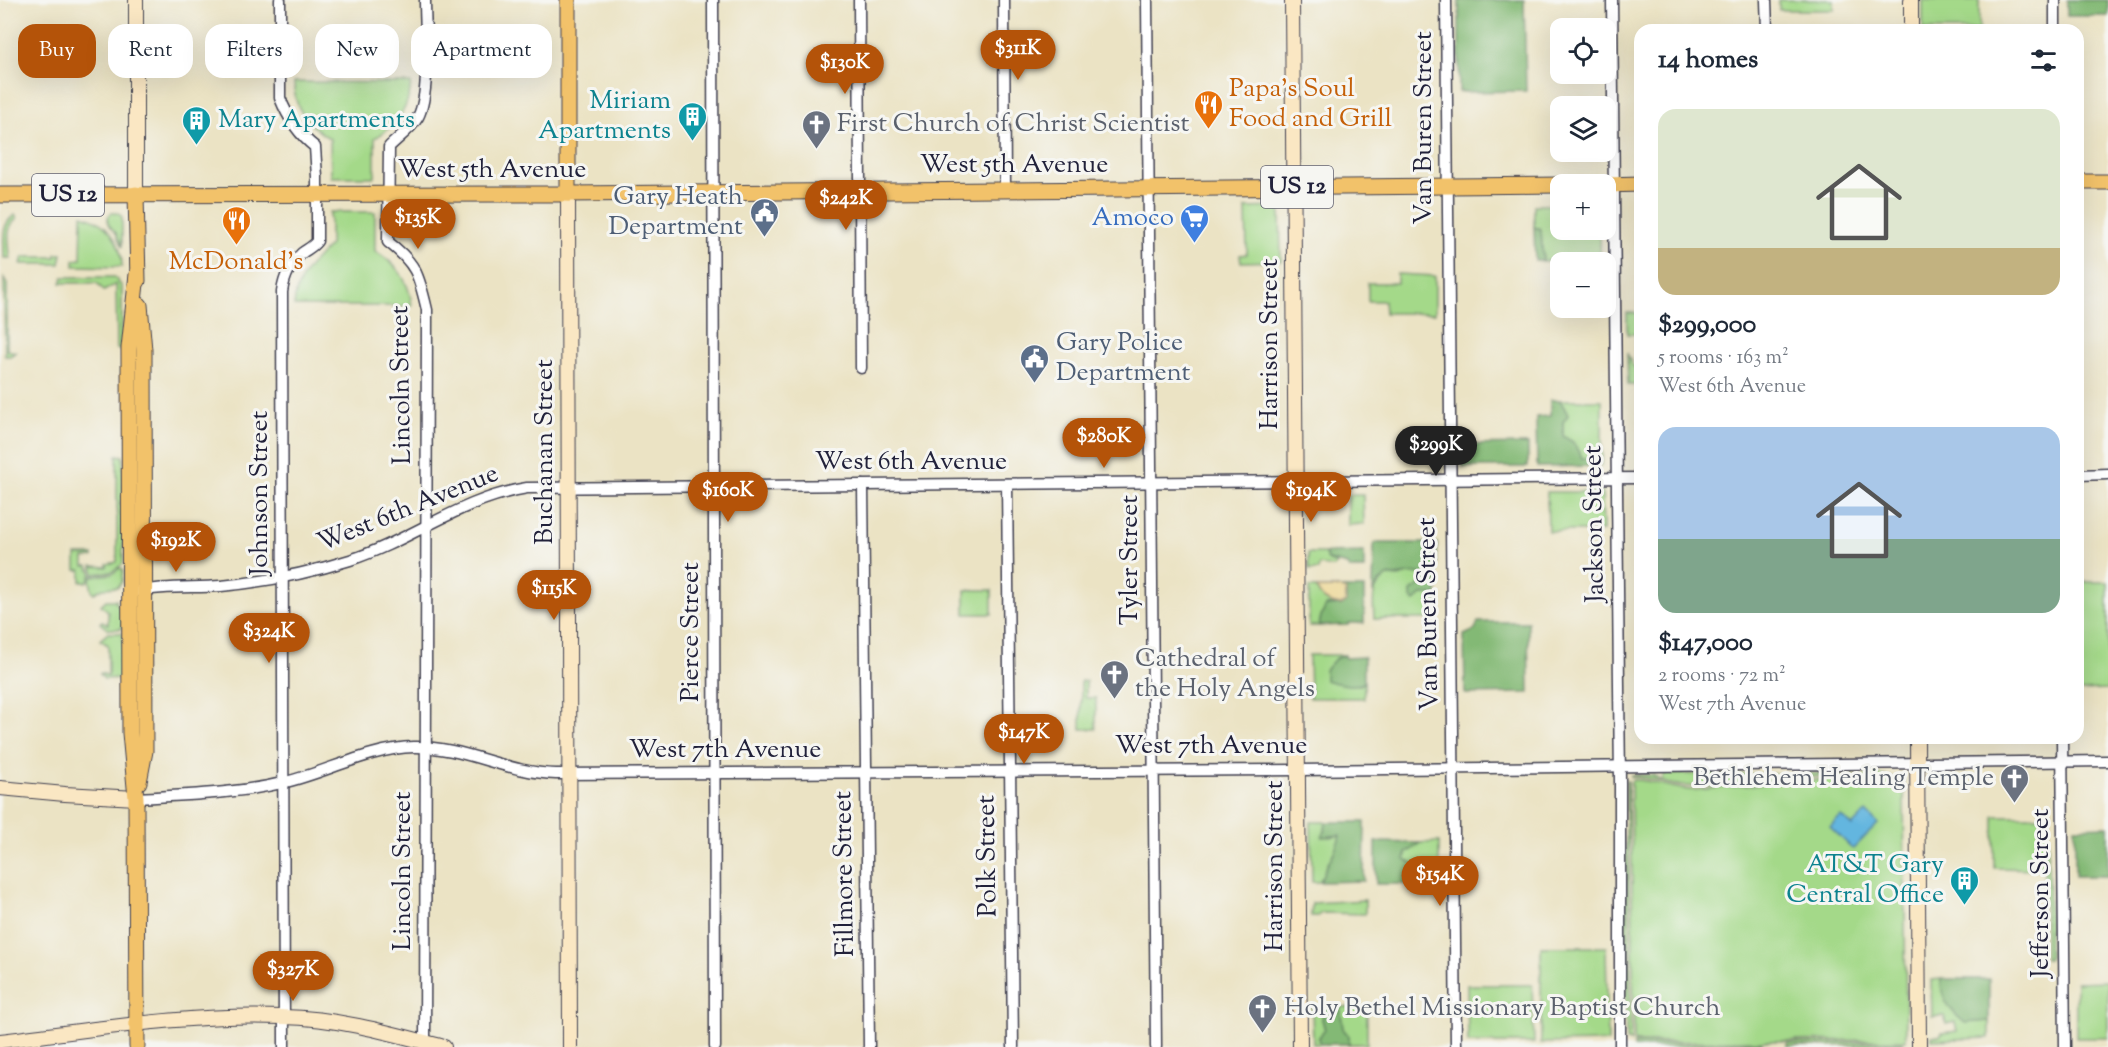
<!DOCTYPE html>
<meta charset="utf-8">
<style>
:root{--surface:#fff;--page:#f6f6f7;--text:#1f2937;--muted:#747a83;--accent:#b45309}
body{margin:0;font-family:"Sorts Mill Goudy",serif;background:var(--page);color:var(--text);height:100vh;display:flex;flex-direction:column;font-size:22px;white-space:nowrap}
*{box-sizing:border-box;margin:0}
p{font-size:20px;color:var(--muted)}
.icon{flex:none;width:33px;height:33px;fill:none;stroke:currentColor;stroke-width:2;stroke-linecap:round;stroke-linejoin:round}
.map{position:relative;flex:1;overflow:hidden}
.details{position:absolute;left:1634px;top:24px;width:450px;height:720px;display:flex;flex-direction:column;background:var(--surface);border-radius:18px;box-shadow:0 6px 24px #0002}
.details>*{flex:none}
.banner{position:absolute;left:18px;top:24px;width:570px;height:54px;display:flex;gap:12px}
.fabs{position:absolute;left:1550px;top:18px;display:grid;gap:12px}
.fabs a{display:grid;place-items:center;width:66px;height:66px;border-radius:12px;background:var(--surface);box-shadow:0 6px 24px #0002;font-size:30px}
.price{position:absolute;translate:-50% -51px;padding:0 14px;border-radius:21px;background:var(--accent);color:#fff;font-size:20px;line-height:39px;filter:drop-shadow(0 2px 3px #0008)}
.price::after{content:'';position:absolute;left:50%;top:36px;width:18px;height:14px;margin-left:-9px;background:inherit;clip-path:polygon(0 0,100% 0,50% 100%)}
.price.current{background:#222;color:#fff}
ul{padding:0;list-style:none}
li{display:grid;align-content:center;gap:12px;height:318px;padding:0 24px}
li span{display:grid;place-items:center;height:186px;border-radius:18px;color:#555}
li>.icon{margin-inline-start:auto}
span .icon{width:108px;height:108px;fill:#fffc;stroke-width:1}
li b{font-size:26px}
h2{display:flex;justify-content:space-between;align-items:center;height:72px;padding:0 24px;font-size:26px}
.chip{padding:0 21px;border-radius:18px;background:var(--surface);box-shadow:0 6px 24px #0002;font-size:21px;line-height:54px}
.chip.current{background:var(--accent);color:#fff}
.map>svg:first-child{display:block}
.green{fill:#a4d989;stroke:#637e62;stroke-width:1.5}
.forest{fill:#83b975;stroke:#526e58;stroke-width:1.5}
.sand{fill:#eeda9e;stroke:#887e6c;stroke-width:1.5}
.water{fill:#64b6df;stroke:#436c8d;stroke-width:1.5}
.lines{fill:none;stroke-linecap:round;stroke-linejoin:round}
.street-casing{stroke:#403f50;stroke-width:13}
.secondary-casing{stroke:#403f50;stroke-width:16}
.primary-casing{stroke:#403f50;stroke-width:17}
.street{stroke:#fff;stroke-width:10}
.secondary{stroke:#fae7c3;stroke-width:14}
.primary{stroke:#f2c26a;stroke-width:15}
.labels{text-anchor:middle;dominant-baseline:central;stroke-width:6;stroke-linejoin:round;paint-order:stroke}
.shield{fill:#f6f6f2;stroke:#626272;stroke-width:1.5}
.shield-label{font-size:24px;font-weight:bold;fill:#22223b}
.food-label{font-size:26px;fill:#c56008;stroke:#f6f6f2;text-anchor:start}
.culture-label{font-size:26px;fill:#0d838f;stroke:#f6f6f2;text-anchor:end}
.worship-label{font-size:26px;fill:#5b616d;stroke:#f6f6f2;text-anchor:start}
.street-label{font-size:26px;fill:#22223b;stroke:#f6f6f2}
.service-label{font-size:26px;fill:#4e5e75;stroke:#f6f6f2;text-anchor:end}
.shop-label{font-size:26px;fill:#366cbe;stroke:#f6f6f2;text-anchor:end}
</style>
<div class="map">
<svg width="2108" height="1047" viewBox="0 0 2108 1047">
<rect width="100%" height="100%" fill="#f6f6f2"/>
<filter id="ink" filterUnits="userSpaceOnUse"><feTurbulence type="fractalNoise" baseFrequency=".0167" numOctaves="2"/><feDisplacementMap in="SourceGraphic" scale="12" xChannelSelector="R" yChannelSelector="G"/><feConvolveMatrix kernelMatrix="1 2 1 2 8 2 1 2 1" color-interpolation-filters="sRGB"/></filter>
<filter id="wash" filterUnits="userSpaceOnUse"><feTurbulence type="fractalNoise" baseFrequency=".008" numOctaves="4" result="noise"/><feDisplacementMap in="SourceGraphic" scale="24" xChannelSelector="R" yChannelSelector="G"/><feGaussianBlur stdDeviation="1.35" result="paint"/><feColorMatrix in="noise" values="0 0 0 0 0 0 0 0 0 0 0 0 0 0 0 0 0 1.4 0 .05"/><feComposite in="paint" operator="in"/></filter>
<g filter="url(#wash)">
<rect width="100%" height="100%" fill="#ebe3c4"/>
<g class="green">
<rect x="1779" y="0" width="55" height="10"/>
<rect x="1923" y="0" width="56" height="30"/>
<path d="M294 82 411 83C409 109 397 126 375 138V177H331L330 139C309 125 293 110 294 82Z"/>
<path d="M1534 205H1560V230H1600V261H1543L1541 229 1534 227Z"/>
<path d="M1280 207 1281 261 1241 262 1240 255 1247 254 1246 208Z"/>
<path d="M330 212H375V251C397 264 409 280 412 306H294C295 280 312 262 330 245Z"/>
<path d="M111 213H118L122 217V247L116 233 108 224V217Z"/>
<path d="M15 215 17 219C4 228 10 244 10 258H4C4 242 0 224 15 215Z"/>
<path d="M82 215C107 221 122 242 122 267L74 266V260L81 259Z"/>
<path d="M56 254H62L60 264H21L23 257H56Z"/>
<path d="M1397 274 1435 276V313H1385L1384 301H1368V283H1397Z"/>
<path d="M63 277H115L122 287V351L117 349 116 284 104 291 97 283H61Z"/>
<path d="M4 278 7 283V350L16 352 10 356H5Z"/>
<rect x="1627" y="313" width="12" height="21"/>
<path d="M1627 353 1632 365 1639 370V385H1628Z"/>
<path d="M1560 400H1602V465L1597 466 1596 459 1582 458 1568 440 1563 436V422L1568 415Z"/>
<path d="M117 455 123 456V500L120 503 123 506V564L111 572 94 574 92 566 107 567V564L117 562Z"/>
<path d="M1547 492H1602L1603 531H1548Z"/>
<path d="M1348 495H1363L1364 524 1348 525Z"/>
<path d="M1308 553H1325L1327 560 1337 564 1333 567 1319 565 1318 570H1309Z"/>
<path d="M76 555H93V557L84 558V566H88L92 574 87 582H81V570H76Z"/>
<path d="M120 568 123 570 122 582 118 587 103 588 94 593 92 591 90 580 92 576 112 574Z"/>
<path d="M1413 572 1425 574 1427 580 1419 585 1422 595H1437V619H1374C1373 599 1370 589 1388 576L1399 577Z"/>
<path d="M2078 582H2108V690L2078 691Z"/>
<path d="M1309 588H1317C1319 597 1327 602 1335 605L1326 607 1321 616 1319 626H1309Z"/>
<rect x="965" y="590" width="27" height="24"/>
<path d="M106 600H117L116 603C124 609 125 620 121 629H108L100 623 102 621 108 624V611L101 605Z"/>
<path d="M108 633H122L123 635V678L104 679 100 674 101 673 108 676V645L100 640Z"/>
<path d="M1309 655H1345L1335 659 1360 685 1364 683V698H1310Z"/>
<path d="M1081 681H1086V698H1096V729H1081Z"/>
<path d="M1855 773 1760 782 1757 778 1756 774Z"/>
<path d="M1664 774H1754L1753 783C1729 784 1705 788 1682 786 1664 784 1649 776 1631 777V775H1654V777H1658V780H1663Z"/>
<path d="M1878 775 1904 780 1906 1040 1634 1042 1631 782 1633 780C1653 779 1672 790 1694 790Z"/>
<path d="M1626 781H1628L1631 1042 1626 1041Z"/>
<path d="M1994 816H2048L2049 959H2045L2044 869 1994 868Z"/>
<path d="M1311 822H1326L1325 831 1323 836 1330 837 1341 835C1337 852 1325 865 1320 882H1312Z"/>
<path d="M1439 842V884H1430L1405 860 1406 854 1421 843Z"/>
<path d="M1365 900V914L1321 913 1318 916H1311L1312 903Z"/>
<path d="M1541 947H1606L1608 1042 1541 1043Z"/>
<path d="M1941 979C1940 997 1952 1011 1964 1022L1989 1021V1038L1932 1040V1036H1940L1942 1033 1957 1031 1955 1022 1946 1024 1944 1016H1932L1931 980Z"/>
<path d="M2108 981V1038H2076V982Z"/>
<path d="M1467 985H1532L1534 1043H1468Z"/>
<path d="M1312 1007H1325L1322 1019 1325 1030 1319 1037 1320 1044H1313Z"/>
<path d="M1340 1007H1367V1044H1349V1036L1343 1029Z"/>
<path d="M1903 1042V1045L1788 1046V1043Z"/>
<path d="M1762 1043V1046L1634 1047V1044Z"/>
</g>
<g class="forest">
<path d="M1459 0H1524L1526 91 1459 92Z"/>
<rect x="2067" y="0" width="41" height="16"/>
<path d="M1534 227 1541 229 1543 261H1535Z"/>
<path d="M1550 400H1560L1568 415 1563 422V436L1573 442 1582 458 1596 459 1597 466 1537 467 1536 417 1550 416Z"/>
<path d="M1528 444V467H1463V445Z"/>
<path d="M1374 543H1437V595H1422L1415 601 1411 598V591L1427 580 1425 574C1412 572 1401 577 1388 576L1378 583 1373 593Z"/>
<path d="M1364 552V569H1350L1347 565 1327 560 1325 553Z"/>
<path d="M1340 588H1364V623H1349L1348 625 1319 626 1321 616 1326 606 1341 605 1343 590Z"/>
<path d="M1478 622H1528L1529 693 1465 694 1464 635 1475 630Z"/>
<path d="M1345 655V658L1364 657V683C1353 688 1337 683 1325 680V670L1335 659Z"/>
<path d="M1326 822H1365L1364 881 1320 882C1325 865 1337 852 1340 835L1322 837 1325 831Z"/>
<path d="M2108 826V876H2075V827Z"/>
<path d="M1376 842 1421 843 1406 853 1405 860 1415 864 1430 884H1376Z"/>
<path d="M1941 979H1989V1021L1965 1023C1951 1012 1940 997 1941 979Z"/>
<path d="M1325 1007H1340L1343 1029 1349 1036V1044H1320L1319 1037 1325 1030 1322 1019Z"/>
</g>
<path class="sand" d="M1317 588H1340L1346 590V602L1341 605C1329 604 1320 600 1317 588Z"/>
<path class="water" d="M1866 812 1878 824 1853 849 1830 827 1841 816 1852 826Z"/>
</g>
<g filter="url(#ink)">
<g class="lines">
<defs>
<g id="street">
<path d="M280 0V98C288 118 298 134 315 147L317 177V241C313 247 307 249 302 253 291 263 284 277 282 292L284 1047"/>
<path d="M425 0C425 30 431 92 418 117 411 129 399 137 389 147L388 242C417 264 419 276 427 310L425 1047"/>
<path d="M713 0 715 1047"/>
<path d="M859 0 861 368"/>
<path d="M1004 0 1005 190"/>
<path d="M1147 0 1156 1047"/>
<path d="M1446 0 1456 1047"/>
<path d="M1612 0 1620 783V1047"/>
<path d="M1766 0 1767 30"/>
<path d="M2055 0V30"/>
<path d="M2078 475 2108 474"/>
<path d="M1007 484 1013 1047"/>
<path d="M863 485 869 1047"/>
<path d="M139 591C166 586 194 588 221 586 264 582 309 573 350 560 412 540 462 498 527 488L1640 478"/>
<path d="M2062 738 2065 1047"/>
<path d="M136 798C186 795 237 794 286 782 327 772 371 748 414 747 464 746 506 773 556 774L1298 770 2108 761"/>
</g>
<g id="secondary">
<path d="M136 0V194"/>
<path d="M1292 0 1300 1047"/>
<path d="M1911 0V30"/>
<path d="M568 194 570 1047"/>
<path d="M1917 738 1919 1047"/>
<path d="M0 788 65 794 136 798"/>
<path d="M0 1041C93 1030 189 1013 283 1017 338 1018 391 1033 444 1047"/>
</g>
<g id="primary">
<path d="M568 0V194"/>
<path d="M2078 182H2108"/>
<path d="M1605 185 1640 184"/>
<path d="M136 194 138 281"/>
<path d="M0 195 568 194 1560 185"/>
<path d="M139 782 145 751 144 350 140 305"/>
<path d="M137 1047 136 798 130 733 129 348 137 274"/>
</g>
</defs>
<use href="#street" class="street-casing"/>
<use href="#secondary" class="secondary-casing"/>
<use href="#primary" class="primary-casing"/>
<use href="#street" class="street"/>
<use href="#secondary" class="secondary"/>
<use href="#primary" class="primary"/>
</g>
</g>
<defs>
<symbol id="restaurant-pin" viewBox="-11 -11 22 30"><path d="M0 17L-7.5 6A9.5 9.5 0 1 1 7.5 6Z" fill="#e8710a" stroke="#f6f6f2"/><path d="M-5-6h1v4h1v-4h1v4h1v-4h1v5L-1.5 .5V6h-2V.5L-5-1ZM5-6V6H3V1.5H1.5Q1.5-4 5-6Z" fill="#fff"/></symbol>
<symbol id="building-pin" viewBox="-11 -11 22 30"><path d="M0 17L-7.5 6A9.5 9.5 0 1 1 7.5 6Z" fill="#0f9aa8" stroke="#f6f6f2"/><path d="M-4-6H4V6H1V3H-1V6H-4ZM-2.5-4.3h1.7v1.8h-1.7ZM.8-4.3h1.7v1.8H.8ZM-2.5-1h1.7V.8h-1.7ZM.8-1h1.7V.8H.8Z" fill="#fff"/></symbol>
<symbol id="church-pin" viewBox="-11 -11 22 30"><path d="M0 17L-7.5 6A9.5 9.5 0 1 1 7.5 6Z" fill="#6b7280" stroke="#f6f6f2"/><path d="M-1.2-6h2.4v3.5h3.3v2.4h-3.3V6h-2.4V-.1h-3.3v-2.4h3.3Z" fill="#fff"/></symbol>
<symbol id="civic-pin" viewBox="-11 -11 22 30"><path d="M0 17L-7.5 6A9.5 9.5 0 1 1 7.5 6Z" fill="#5c6f8a" stroke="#f6f6f2"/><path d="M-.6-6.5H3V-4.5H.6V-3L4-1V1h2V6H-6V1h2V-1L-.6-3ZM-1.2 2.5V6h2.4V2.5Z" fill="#fff"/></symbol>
<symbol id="supermarket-pin" viewBox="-11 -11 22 30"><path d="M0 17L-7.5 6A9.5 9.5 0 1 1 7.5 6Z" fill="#3f7fe0" stroke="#f6f6f2"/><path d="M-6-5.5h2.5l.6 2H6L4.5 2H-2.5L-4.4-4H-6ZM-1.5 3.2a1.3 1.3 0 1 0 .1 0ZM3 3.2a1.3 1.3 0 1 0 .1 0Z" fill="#fff"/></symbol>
</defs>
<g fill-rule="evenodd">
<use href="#restaurant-pin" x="1192" y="88" width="33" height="45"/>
<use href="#building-pin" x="676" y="100" width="33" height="45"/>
<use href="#building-pin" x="180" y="104" width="33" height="45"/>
<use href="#church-pin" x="800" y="108" width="33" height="45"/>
<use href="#civic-pin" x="748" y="196" width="33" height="45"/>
<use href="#supermarket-pin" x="1178" y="202" width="33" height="45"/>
<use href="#restaurant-pin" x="220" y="204" width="33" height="45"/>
<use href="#civic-pin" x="1018" y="342" width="33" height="45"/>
<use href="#church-pin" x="1098" y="658" width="33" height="45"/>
<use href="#church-pin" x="1998" y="762" width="33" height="45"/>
<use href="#building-pin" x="1948" y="864" width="33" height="45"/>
<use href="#church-pin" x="1246" y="992" width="33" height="45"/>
</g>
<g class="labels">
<g class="shield">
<rect x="1261" y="166" width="72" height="42" rx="4.5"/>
<rect x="32" y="174" width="72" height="42" rx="4.5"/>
</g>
<g class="shield-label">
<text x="1297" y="187">US 12</text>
<text x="68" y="195">US 12</text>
</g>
<g class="food-label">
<text x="1229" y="89">Papa's Soul<tspan x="1229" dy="30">Food and Grill</tspan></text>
<text x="236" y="262" text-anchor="middle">McDonald's</text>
</g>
<g class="culture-label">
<text x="671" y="101">Miriam<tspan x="671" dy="30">Apartments</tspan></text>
<text x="218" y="120" text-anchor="start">Mary Apartments</text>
<text x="1944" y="865">AT&amp;T Gary<tspan x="1944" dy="30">Central Office</tspan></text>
</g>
<g class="worship-label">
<text x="837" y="124">First Church of Christ Scientist</text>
<text x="1135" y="659">Cathedral of<tspan x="1135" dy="30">the Holy Angels</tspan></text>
<text x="1994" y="778" text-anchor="end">Bethlehem Healing Temple</text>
<text x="1284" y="1008">Holy Bethel Missionary Baptist Church</text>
</g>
<g class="street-label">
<text transform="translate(1424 128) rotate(-90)">Van Buren Street</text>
<text x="1014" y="165">West 5th Avenue</text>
<text x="492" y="170">West 5th Avenue</text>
<text transform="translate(1270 344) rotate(-90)">Harrison Street</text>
<text transform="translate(402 385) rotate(-91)">Lincoln Street</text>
<text transform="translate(545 452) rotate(-90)">Buchanan Street</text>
<text x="911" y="462">West 6th Avenue</text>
<text transform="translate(260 493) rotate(-90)">Johnson Street</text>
<text transform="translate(408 509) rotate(-22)">West 6th Avenue</text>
<text transform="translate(1595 524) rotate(-91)">Jackson Street</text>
<text transform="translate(1130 560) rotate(-90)">Tyler Street</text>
<text transform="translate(1429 614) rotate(-91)">Van Buren Street</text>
<text transform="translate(691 632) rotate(-90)">Pierce Street</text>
<text x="1211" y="746">West 7th Avenue</text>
<text x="725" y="750">West 7th Avenue</text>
<text transform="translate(988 856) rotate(-91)">Polk Street</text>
<text transform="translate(1275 866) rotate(-90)">Harrison Street</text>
<text transform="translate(403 871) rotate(-90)">Lincoln Street</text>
<text transform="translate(845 874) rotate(-91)">Fillmore Street</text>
<text transform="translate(2041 893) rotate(-90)">Jefferson Street</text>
</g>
<g class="service-label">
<text x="743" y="197">Gary Heath<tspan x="743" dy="30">Department</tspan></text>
<text x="1056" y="343" text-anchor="start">Gary Police<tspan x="1056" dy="30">Department</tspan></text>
</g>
<g class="shop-label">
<text x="1174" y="218">Amoco</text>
</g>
</g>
</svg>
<div class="fabs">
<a><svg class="icon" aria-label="locate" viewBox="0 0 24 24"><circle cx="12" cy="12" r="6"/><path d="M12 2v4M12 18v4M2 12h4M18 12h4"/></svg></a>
<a><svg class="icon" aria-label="layers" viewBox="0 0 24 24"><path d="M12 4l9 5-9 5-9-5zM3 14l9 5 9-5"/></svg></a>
<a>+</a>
<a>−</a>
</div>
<b class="price" style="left:1018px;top:81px">$311K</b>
<b class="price" style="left:845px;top:95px">$130K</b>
<b class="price" style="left:846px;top:231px">$242K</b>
<b class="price" style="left:418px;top:250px">$135K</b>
<b class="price" style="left:1104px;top:469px">$280K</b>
<b class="price current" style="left:1436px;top:477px">$299K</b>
<b class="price" style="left:728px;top:523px">$160K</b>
<b class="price" style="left:1311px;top:523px">$194K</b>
<b class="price" style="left:176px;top:573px">$192K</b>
<b class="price" style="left:554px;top:621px">$115K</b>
<b class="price" style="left:269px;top:664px">$324K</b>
<b class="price" style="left:1024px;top:765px">$147K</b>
<b class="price" style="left:1440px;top:907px">$154K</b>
<b class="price" style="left:293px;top:1002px">$327K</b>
<div class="banner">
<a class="chip current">Buy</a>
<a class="chip">Rent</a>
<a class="chip">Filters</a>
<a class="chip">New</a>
<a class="chip">Apartment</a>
</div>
<section class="details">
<h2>14 homes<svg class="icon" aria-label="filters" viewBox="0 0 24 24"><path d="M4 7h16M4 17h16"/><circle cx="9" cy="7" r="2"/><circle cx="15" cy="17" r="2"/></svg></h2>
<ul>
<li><span style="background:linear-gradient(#dfe7d0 75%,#c2b280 0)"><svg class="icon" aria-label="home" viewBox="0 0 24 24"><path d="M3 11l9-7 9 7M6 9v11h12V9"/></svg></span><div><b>$299,000</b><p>5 rooms · 163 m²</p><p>West 6th Avenue</p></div></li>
<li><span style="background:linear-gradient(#a9c7e8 60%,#7fa58c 0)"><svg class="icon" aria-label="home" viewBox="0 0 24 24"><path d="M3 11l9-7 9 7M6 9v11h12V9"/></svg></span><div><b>$147,000</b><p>2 rooms · 72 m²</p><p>West 7th Avenue</p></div></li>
</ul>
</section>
</div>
